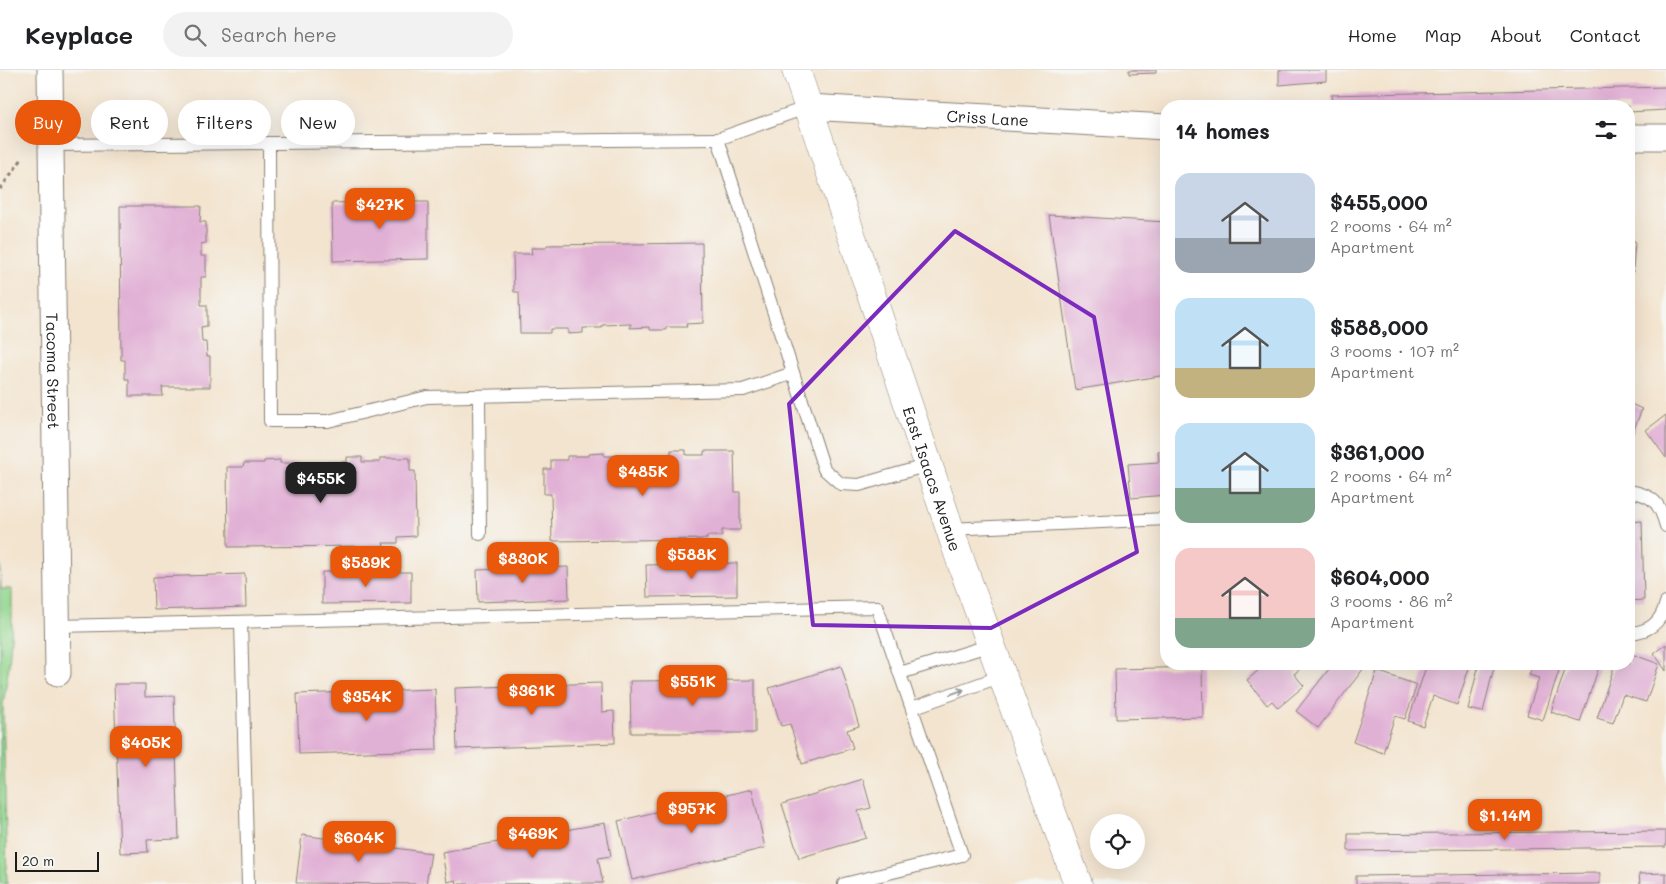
<!DOCTYPE html>
<meta charset="utf-8">
<style>
:root{--surface:#fff;--page:#f2f2f2;--text:#202124;--muted:#757577;--line:#e0e0e0;--accent:#ea580c}
body{margin:0;font-family:Mali,sans-serif;background:var(--page);color:var(--text);height:100vh;display:flex;flex-direction:column;font-size:19px;white-space:nowrap}
*{box-sizing:border-box;margin:0}
p{font-size:16px;color:var(--muted)}
.icon{flex:none;width:28px;height:28px;fill:none;stroke:currentColor;stroke-width:2;stroke-linecap:round;stroke-linejoin:round}
.map{position:relative;flex:1;overflow:hidden}
.sheet{position:absolute;left:1160px;top:30px;width:475px;height:570px;display:flex;flex-direction:column;background:var(--surface);border-radius:20px;box-shadow:0 5px 20px #0002}
.sheet>*{flex:none}
.guide{position:absolute;left:15px;top:30px;width:475px;height:45px;display:flex;gap:10px}
.buttons{position:absolute;left:1090px;top:744px;display:grid;gap:10px}
.buttons a{display:grid;place-items:center;width:55px;height:55px;border-radius:50%;background:var(--surface);box-shadow:0 5px 20px #0002;font-size:25px}
.scale{position:absolute;left:15px;bottom:12px;width:84px;box-sizing:border-box;padding-left:5px;border:2px solid #1c1c1c;border-top:0;font-size:14px;line-height:18px;white-space:nowrap;color:#1c1c1c;-webkit-text-stroke:4px #f6f6f2;paint-order:stroke}
.price{position:absolute;translate:-50% -42px;padding:0 11px;border-radius:10px;background:var(--accent);color:#fff;font-size:16px;line-height:32px;filter:drop-shadow(0 1px 2px #0008)}
.price::after{content:'';position:absolute;left:50%;top:30px;width:15px;height:11px;margin-left:-8px;background:inherit;clip-path:polygon(0 0,100% 0,50% 100%)}
.price.on{background:#222;color:#fff}
ul{padding:0;list-style:none}
li{display:flex;align-items:center;gap:15px;height:125px;padding:0 15px}
li span{display:grid;place-items:center;flex:none;width:140px;height:100px;border-radius:15px;color:#555}
li>.icon{margin-inline-start:auto}
span .icon{width:60px;height:60px;fill:#fffc;stroke-width:1}
li b{font-size:21px}
h2{display:flex;justify-content:space-between;align-items:center;height:60px;padding:0 15px;font-size:21px}
.chip{padding:0 18px;border-radius:22px;background:var(--surface);box-shadow:0 5px 20px #0002;font-size:18px;line-height:45px}
.chip.on{background:var(--accent);color:#fff}
header{display:flex;align-items:center;gap:30px;box-sizing:border-box;height:70px;padding:0 25px;background:var(--surface);border-bottom:1px solid var(--line)}
header strong{font-size:24px}
nav{display:flex;gap:28px;margin-inline-start:auto;font-size:18px}
.search{width:350px;height:45px;background:var(--page);display:flex;align-items:center;gap:12px;box-sizing:border-box;padding:0 18px;border-radius:28px;color:var(--muted);font-size:19px}
.map>svg:first-child{display:block}
.green{fill:#93d78f;stroke:#587a56}
.building{fill:#e1b0d5}
.lines{fill:none;stroke-linecap:round;stroke-linejoin:round}
.lane-casing{stroke:#888076;stroke-width:14}
.street-casing{stroke:#888076;stroke-width:27}
.primary-casing{stroke:#888076;stroke-width:29}
.path{stroke:#888076;stroke-width:3;stroke-dasharray:4 4;stroke-linecap:butt}
.lane{stroke:#fff;stroke-width:12}
.street{stroke:#fff;stroke-width:25}
.primary{stroke:#fff;stroke-width:28}
.oneway{stroke:#999}
.marked{fill:none;stroke:#7b2cbf;stroke-width:4;stroke-linejoin:round}
.labels{text-anchor:middle;dominant-baseline:central;stroke-width:4;stroke-linejoin:round;paint-order:stroke}
.street-label{font-size:16px;fill:#1c1c1c;stroke:#f6f6f2}
</style>
<header>
<strong>Keyplace</strong>
<div class="search"><svg class="icon" aria-label="search" viewBox="0 0 24 24"><circle cx="10" cy="10" r="6"/><path d="M15 15l6 6"/></svg>Search here</div>
<nav><a>Home</a><a>Map</a><a>About</a><a>Contact</a></nav>
</header>
<div class="map">
<svg width="1666" height="814" viewBox="0 0 1666 814">
<rect width="100%" height="100%" fill="#f6f6f2"/>
<filter id="ink" filterUnits="userSpaceOnUse"><feTurbulence type="fractalNoise" baseFrequency=".02" numOctaves="2"/><feDisplacementMap in="SourceGraphic" scale="10" xChannelSelector="R" yChannelSelector="G"/><feConvolveMatrix kernelMatrix="1 2 1 2 8 2 1 2 1" color-interpolation-filters="sRGB"/></filter>
<filter id="wash" filterUnits="userSpaceOnUse"><feTurbulence type="fractalNoise" baseFrequency=".0096" numOctaves="4" result="noise"/><feDisplacementMap in="SourceGraphic" scale="20" xChannelSelector="R" yChannelSelector="G"/><feGaussianBlur stdDeviation="1.12" result="paint"/><feColorMatrix in="noise" values="0 0 0 0 0 0 0 0 0 0 0 0 0 0 0 0 0 1.4 0 .05"/><feComposite in="paint" operator="in"/></filter>
<g filter="url(#wash)">
<rect width="100%" height="100%" fill="#f3e4cf"/>
<path class="green" d="M0 493 1 519H12V554L9 595 3 635 7 814H0Z"/>
<g id="blocks">
<g class="building">
<path d="M1129 0H1156V3L1129 4Z"/>
<path d="M1279 0H1326V11L1279 15Z"/>
<path d="M1666 17V40L1629 42V36H1333L1331 25Z"/>
<path d="M390 125 391 132H428V189L333 191 332 133 370 132V126Z"/>
<path d="M120 136H201L200 152H206V173L201 174V186H206V207H201V235H207V256L201 257 202 272H206L207 286H210V317H162L163 326H129V309H125V290H121Z"/>
<path d="M1049 145 1166 152V305L1075 320Z"/>
<path d="M1629 171 1635 172 1632 214 1629 213Z"/>
<path d="M702 173 703 253 686 254 687 257H666V260H650V257L630 258 631 254 602 255V258H583V263L568 264V259H550V263H520L519 222H514L513 184H532L531 178H546L547 175Z"/>
<path d="M1629 333 1642 339 1629 372Z"/>
<path d="M1666 345V388L1646 360Z"/>
<path d="M671 380H686V385H704V381H734L735 422H740V460H722V466H707V469L552 471 551 424H544V399H551V390H567V386H588V384L604 383V386H624V389H652V385H671Z"/>
<path d="M1166 380V425L1131 428 1128 394 1159 392 1158 381Z"/>
<path d="M347 387H362V392H380V388H410V401H415L416 466 398 467V473H383L384 476 228 477 227 397H243L244 393H264V391L280 390V393H300V396H328V392H347Z"/>
<path d="M1642 451 1644 530 1629 531V452Z"/>
<path d="M737 493V526L647 527 646 495Z"/>
<path d="M568 497 569 529 478 532 477 500Z"/>
<path d="M322 502H411V533L322 534Z"/>
<path d="M245 504 246 537 154 540 153 507Z"/>
<path d="M1666 574V601L1654 583Z"/>
<path d="M1629 583 1659 594 1646 632 1623 625 1613 653 1597 648 1615 594H1629Z"/>
<path d="M1266 594H1306L1294 604 1304 616 1278 638 1272 631 1267 635 1247 610Z"/>
<path d="M1333 594 1340 599 1344 594H1367L1318 658 1296 641Z"/>
<path d="M1427 594H1465L1470 595 1457 635 1433 626 1423 656 1408 651Z"/>
<path d="M1479 594 1494 597 1483 642 1468 639Z"/>
<path d="M1533 594H1561L1543 650 1527 645 1539 608 1529 605Z"/>
<path d="M1567 594H1600L1580 652 1551 642Z"/>
<path d="M841 596 859 656 847 660 853 678 802 694 790 654 781 656 769 618Z"/>
<path d="M1202 597 1203 647 1116 649 1115 599Z"/>
<path d="M1377 601 1417 615 1405 649 1395 646 1383 683 1353 672Z"/>
<path d="M755 610V663H631L630 611Z"/>
<path d="M601 613 602 642 614 641 615 673 457 679 455 618Z"/>
<path d="M114 614H145V627L174 626 179 769 147 770 148 782 120 783Z"/>
<path d="M435 619 437 680 299 684 297 624Z"/>
<path d="M863 709 871 738 858 741 866 768 799 788 782 734Z"/>
<path d="M752 719 765 778 632 810 618 751Z"/>
<path d="M605 753 611 786 598 788 603 813 457 814 456 810 447 812 442 782Z"/>
<path d="M1666 761V777L1348 781V764Z"/>
<path d="M302 765 431 783 426 814 296 813Z"/>
<path d="M1600 803V814H1356V806Z"/>
<path d="M1666 803V814H1640L1639 804Z"/>
</g>
</g>
</g>
<g filter="url(#ink)">
<use href="#blocks" fill-opacity="0" stroke="#888076" stroke-width="1"/>
<g class="lines">
<defs>
<g id="lane">
<path d="M808 37 718 69 824 399 841 414 859 415 928 395"/>
<path d="M269 73 270 351H328L427 327 743 320 793 303"/>
<path d="M51 75 718 69"/>
<path d="M479 326 480 464"/>
<path d="M1629 421C1653 425 1660 433 1666 456"/>
<path d="M949 459 1166 449"/>
<path d="M241 552 248 814"/>
<path d="M58 556 877 537 962 785 844 814"/>
<path d="M1629 563C1649 562 1661 553 1666 533"/>
<path d="M900 603 991 575"/>
<path d="M912 638 1002 606"/>
</g>
<g id="street">
<path id="s1" d="M50 0 58 603"/>
<path id="s2" d="M808 37 1166 57"/>
<path d="M1629 67H1666"/>
</g>
<g id="primary">
<path id="s3" d="M796 0 962 495 1078 814"/>
</g>
</defs>
<use href="#lane" class="lane-casing"/>
<use href="#street" class="street-casing"/>
<use href="#primary" class="primary-casing"/>
<path class="path" d="M0 119 22 89"/>
<use href="#lane" class="lane"/>
<use href="#street" class="street"/>
<use href="#primary" class="primary"/>
</g>
<defs><path id="oneway-shaft" d="M-6 0H5M1.5-3L5.5 0L1.5 3" fill="none" stroke-width="1.6" stroke-linecap="round" stroke-linejoin="round" transform="scale(1.25)"/></defs>
<use class="oneway" href="#oneway-shaft" transform="translate(957 622) rotate(-20)"/>
</g>
<path class="marked" d="M955 161 1094 247 1137 482 991 558 813 555 789 334Z"/>
<g class="labels">
<g class="street-label">
<text stroke="none"><textPath href="#s2" startOffset="180">Criss Lane</textPath></text>
<text stroke="none"><textPath href="#s1" startOffset="301">Tacoma Street</textPath></text>
<text stroke="none"><textPath href="#s3" startOffset="431">East Isaacs Avenue</textPath></text>
</g>
</g>
</svg>
<div class="buttons">
<a><svg class="icon" aria-label="locate" viewBox="0 0 24 24"><circle cx="12" cy="12" r="6"/><path d="M12 2v4M12 18v4M2 12h4M18 12h4"/></svg></a>
</div>
<div class="scale">20 m</div>
<b class="price" style="left:380px;top:160px">$427K</b>
<b class="price" style="left:643px;top:427px">$485K</b>
<b class="price on" style="left:321px;top:434px">$455K</b>
<b class="price" style="left:692px;top:510px">$588K</b>
<b class="price" style="left:523px;top:514px">$830K</b>
<b class="price" style="left:366px;top:518px">$589K</b>
<b class="price" style="left:693px;top:637px">$551K</b>
<b class="price" style="left:532px;top:646px">$361K</b>
<b class="price" style="left:367px;top:652px">$354K</b>
<b class="price" style="left:146px;top:698px">$405K</b>
<b class="price" style="left:692px;top:764px">$957K</b>
<b class="price" style="left:1505px;top:771px">$1.14M</b>
<b class="price" style="left:533px;top:789px">$469K</b>
<b class="price" style="left:359px;top:793px">$604K</b>
<div class="guide">
<a class="chip on">Buy</a>
<a class="chip">Rent</a>
<a class="chip">Filters</a>
<a class="chip">New</a>
</div>
<section class="sheet">
<h2>14 homes<svg class="icon" aria-label="filters" viewBox="0 0 24 24"><path d="M4 7h16M4 17h16"/><circle cx="9" cy="7" r="2"/><circle cx="15" cy="17" r="2"/></svg></h2>
<ul>
<li><span style="background:linear-gradient(#c9d6e8 65%,#9aa5b1 0)"><svg class="icon" aria-label="home" viewBox="0 0 24 24"><path d="M3 11l9-7 9 7M6 9v11h12V9"/></svg></span><div><b>$455,000</b><p>2 rooms · 64 m²</p><p>Apartment</p></div></li>
<li><span style="background:linear-gradient(#bfe0f5 70%,#c2b280 0)"><svg class="icon" aria-label="home" viewBox="0 0 24 24"><path d="M3 11l9-7 9 7M6 9v11h12V9"/></svg></span><div><b>$588,000</b><p>3 rooms · 107 m²</p><p>Apartment</p></div></li>
<li><span style="background:linear-gradient(#bfe0f5 65%,#7fa58c 0)"><svg class="icon" aria-label="home" viewBox="0 0 24 24"><path d="M3 11l9-7 9 7M6 9v11h12V9"/></svg></span><div><b>$361,000</b><p>2 rooms · 64 m²</p><p>Apartment</p></div></li>
<li><span style="background:linear-gradient(#f6c9c9 70%,#7fa58c 0)"><svg class="icon" aria-label="home" viewBox="0 0 24 24"><path d="M3 11l9-7 9 7M6 9v11h12V9"/></svg></span><div><b>$604,000</b><p>3 rooms · 86 m²</p><p>Apartment</p></div></li>
</ul>
</section>
</div>
